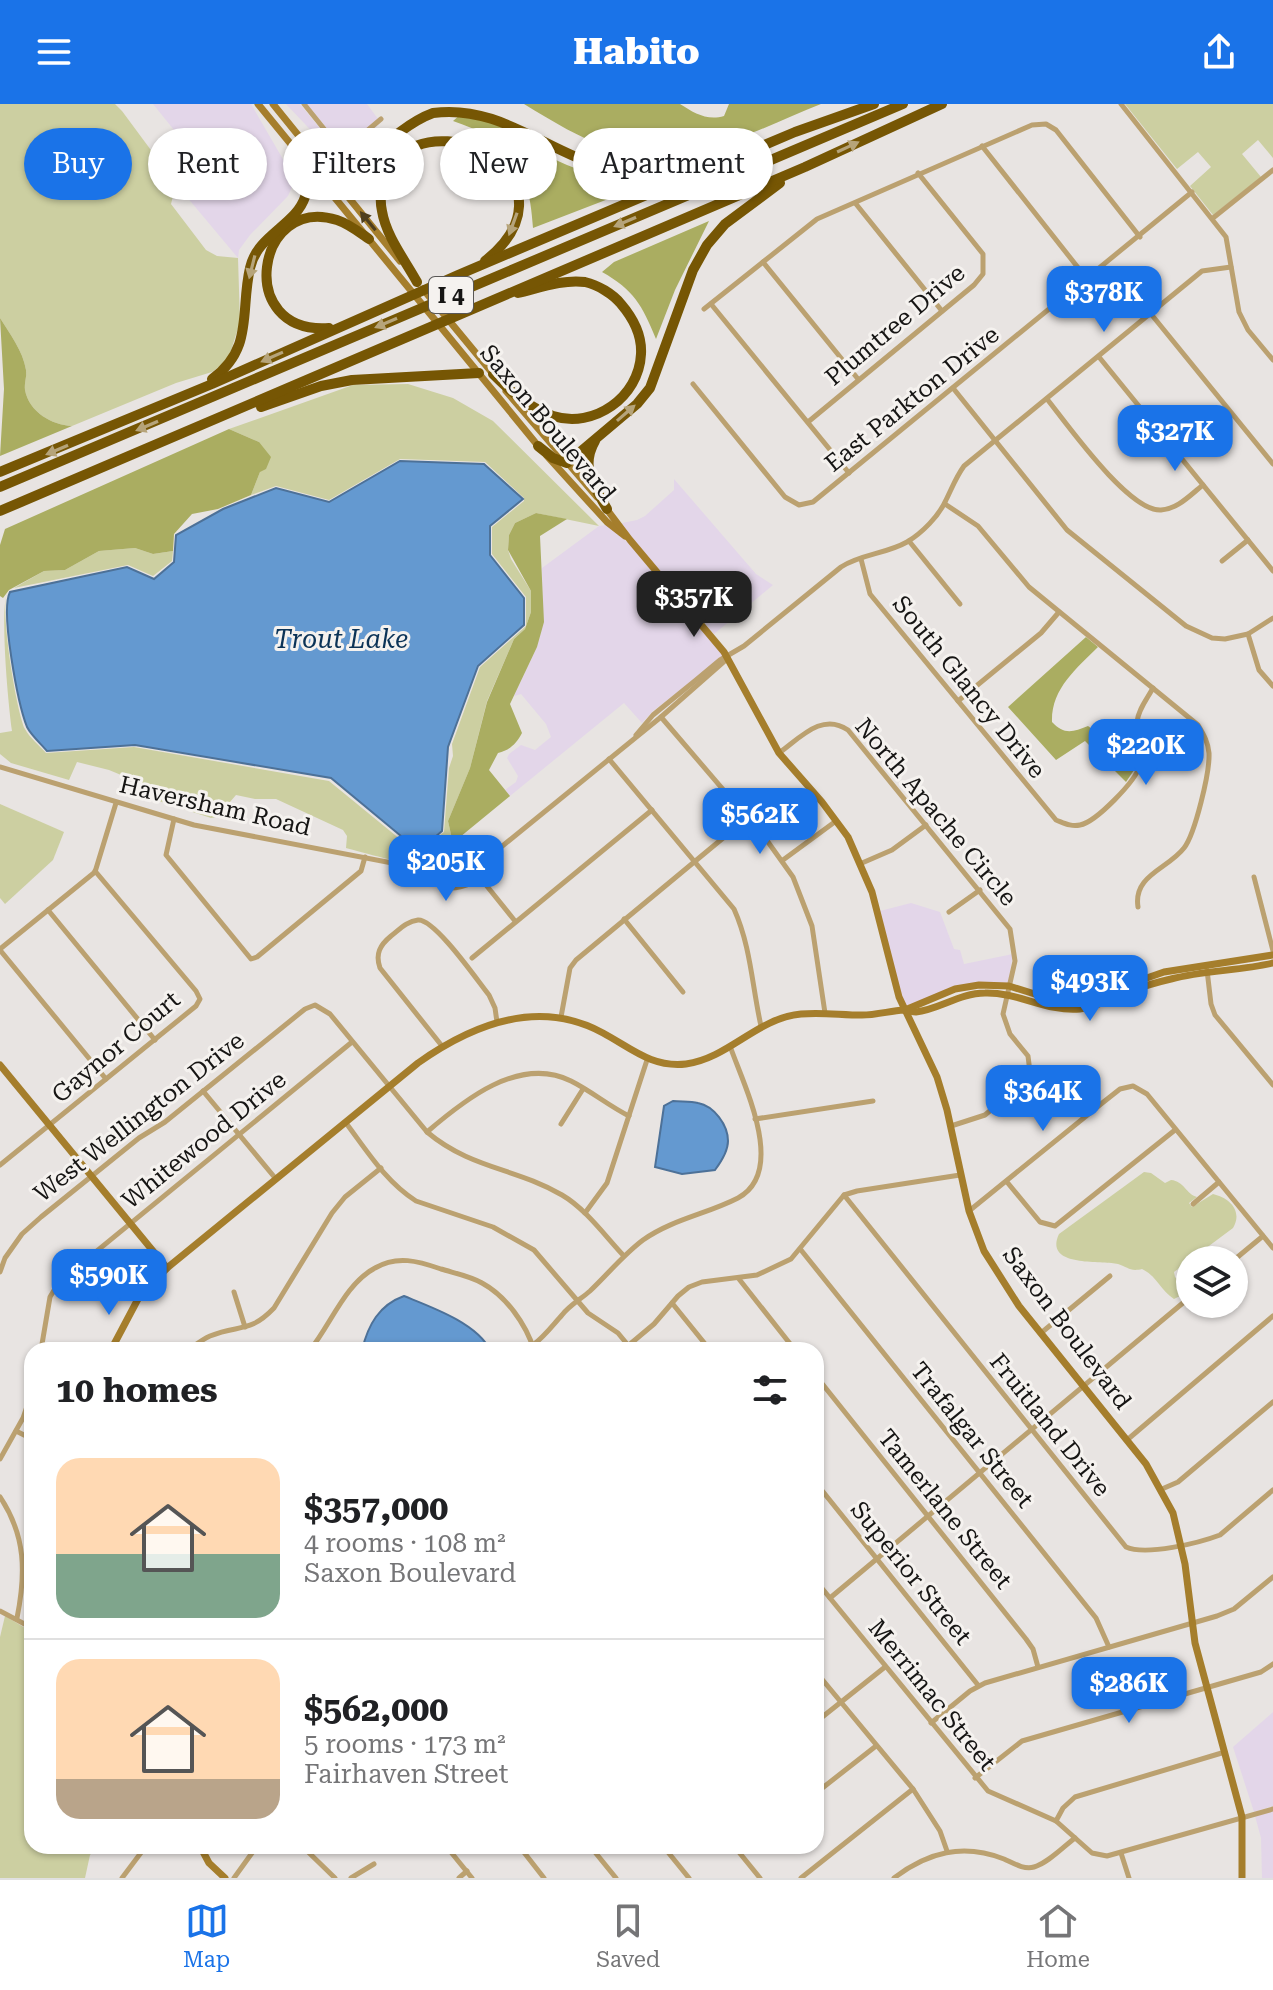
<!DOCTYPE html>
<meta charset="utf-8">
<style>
:root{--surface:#fff;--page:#f2f2f2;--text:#202124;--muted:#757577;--line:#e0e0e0;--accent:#1a73e8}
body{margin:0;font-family:"Roboto Serif",serif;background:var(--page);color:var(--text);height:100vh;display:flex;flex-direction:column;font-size:30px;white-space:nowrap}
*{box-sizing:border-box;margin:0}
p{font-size:26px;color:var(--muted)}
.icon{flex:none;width:44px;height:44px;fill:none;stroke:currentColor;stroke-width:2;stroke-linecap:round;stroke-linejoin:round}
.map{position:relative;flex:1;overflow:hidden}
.sheet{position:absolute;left:24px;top:1238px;width:800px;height:512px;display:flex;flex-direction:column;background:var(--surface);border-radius:24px;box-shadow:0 2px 6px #0004}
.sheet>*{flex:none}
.guide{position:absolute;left:24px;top:24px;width:800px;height:72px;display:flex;gap:16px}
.fabs{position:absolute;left:1176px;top:1142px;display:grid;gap:16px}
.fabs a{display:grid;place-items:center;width:72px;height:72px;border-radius:50%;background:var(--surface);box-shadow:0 2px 6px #0004;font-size:40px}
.price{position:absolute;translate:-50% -68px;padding:0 18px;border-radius:16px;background:var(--accent);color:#fff;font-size:26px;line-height:52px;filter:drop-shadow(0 2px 4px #0008)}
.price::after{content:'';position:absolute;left:50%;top:48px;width:24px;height:18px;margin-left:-12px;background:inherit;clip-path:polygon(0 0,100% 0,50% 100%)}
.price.on{background:#222;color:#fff}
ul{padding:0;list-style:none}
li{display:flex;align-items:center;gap:24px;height:200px;padding:0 32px}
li+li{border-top:2px solid var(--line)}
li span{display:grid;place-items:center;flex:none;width:224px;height:160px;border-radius:24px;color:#555}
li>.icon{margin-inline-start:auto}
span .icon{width:96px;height:96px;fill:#fffc;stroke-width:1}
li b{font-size:34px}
h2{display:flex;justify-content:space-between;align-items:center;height:96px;padding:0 32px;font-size:34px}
.pill{padding:0 28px;border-radius:36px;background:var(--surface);box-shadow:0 2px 6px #0004;font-size:28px;line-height:72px}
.pill.on{background:var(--accent);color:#fff}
header{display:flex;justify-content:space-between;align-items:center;height:104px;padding:0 32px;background:var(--accent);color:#fff;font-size:36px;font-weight:800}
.dock{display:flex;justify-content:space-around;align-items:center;height:112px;border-top:2px solid var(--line);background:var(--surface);font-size:22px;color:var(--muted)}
.dock a{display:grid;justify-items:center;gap:4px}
.dock .on{color:var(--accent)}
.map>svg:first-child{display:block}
.commercial{fill:#e3d6e9}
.green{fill:#cccfa1}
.forest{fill:#aaad61}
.water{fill:#6499d0;stroke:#4d7198;stroke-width:2}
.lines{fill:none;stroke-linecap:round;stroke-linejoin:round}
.street{stroke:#bba170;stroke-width:5}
.secondary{stroke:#a57e2c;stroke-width:7}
.highway{stroke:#765604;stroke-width:10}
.oneway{fill:#b6a47a}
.oneway2{fill:#4f3f1e}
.labels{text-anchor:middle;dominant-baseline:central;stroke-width:6;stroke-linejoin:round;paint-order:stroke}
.shield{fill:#f5f2ef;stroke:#595756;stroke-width:2}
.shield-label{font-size:22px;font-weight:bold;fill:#161514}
.street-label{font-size:24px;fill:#161514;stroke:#f5f2ef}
.water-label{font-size:26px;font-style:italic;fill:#0b3357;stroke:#f5f2ef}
</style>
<header><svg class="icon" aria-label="menu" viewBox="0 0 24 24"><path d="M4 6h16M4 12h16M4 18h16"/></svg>Habito<svg class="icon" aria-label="share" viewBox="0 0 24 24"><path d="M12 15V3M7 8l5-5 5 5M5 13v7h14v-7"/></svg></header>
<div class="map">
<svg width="1273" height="1774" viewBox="0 0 1273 1774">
<rect width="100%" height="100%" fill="#e8e4e2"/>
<g class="commercial">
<path d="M153 0H251L295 76 288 92 250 131 239 146 238 154 176 80 152 45 174 26Z"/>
<path d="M286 0H300L327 33 341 42H351L380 19 363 37 349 48H341L323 39Z"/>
<path d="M307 0H367L378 15 354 35 343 37 331 29Z"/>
<path d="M674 375 756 470 773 481 714 530 632 434 622 419 637 416 645 412 674 386Z"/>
<path d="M606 421 629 439 724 552 653 607 642 619 624 599 510 692 505 686 516 678 518 672 507 654 509 650 521 641 535 646 551 633 546 620 521 590 514 592 537 543 543 519 542 464 599 422Z"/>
<path d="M911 799 940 808 954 845 960 846 964 860 1013 850 1008 879 929 893 906 902 897 880 880 807Z"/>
<path d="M1273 1608V1702L1254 1708 1233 1643Z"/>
<path d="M1273 1707V1774H1262L1261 1734 1255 1712Z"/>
</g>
<g class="green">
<path d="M0 0H115L122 7 176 80 171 100 206 146 217 152 238 154 240 218 228 256 212 268 176 279 72 322C52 321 29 308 25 286 24 279 27 273 26 266 23 247 10 230 0 214Z"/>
<path d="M1125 0H1273V54L1258 36 1242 50 1261 73 1213 111 1190 82 1211 63 1198 48 1177 65Z"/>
<path d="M408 280 453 294 493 317 599 422 536 409 515 419 509 431 508 446 511 455 531 487V508L525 525 514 535 487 597 470 664 448 717 454 744 453 754C432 771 371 750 346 744L347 732 343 726 276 695H255L236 691 217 713 211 714 159 697 138 678 109 666 77 658 69 676 11 659 0 650V629L12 627C8 599 0 509 7 489 0 506 16 605 25 625 29 633 40 642 46 649L134 643 329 677 417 749 444 728 449 664 453 652 452 640 480 563 526 522V493L492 450V423L524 397V394L485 358 400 355 329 396 276 382 251 391 260 368 259 338 229 325 353 281Z"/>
<path d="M135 444 153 450 173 447 172 457 153 472 128 461 14 484 44 467 65 466 99 447Z"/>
<path d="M0 700 64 728 53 756 5 800 0 794Z"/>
<path d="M1144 1068 1151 1069 1165 1079 1171 1076C1184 1077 1186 1090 1197 1093L1189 1099 1192 1103 1213 1090C1230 1094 1243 1107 1233 1124L1174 1168 1175 1173 1185 1184 1180 1192 1174 1195C1161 1187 1157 1172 1142 1165 1130 1168 1128 1163 1118 1160 1103 1156 1043 1164 1059 1130Z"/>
<path d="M5 1512 32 1528V1742H98L90 1751 85 1774H0V1533Z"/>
</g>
<g class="forest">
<path d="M524 0H680C694 9 707 17 724 12L729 0H821C758 25 683 68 612 45 581 35 552 17 524 0Z"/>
<path d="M461 10C508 16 528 45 567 61 591 71 616 74 640 78L629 87 533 124C529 62 512 37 453 17Z"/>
<path d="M709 117 675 186 656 235C642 201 634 186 602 168L614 158Z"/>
<path d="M0 214C10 230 23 247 26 266 27 273 24 279 25 286 29 308 52 321 72 322L0 352 4 285Z"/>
<path d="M229 325 259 338 271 353 266 365 260 368 251 391 218 405 192 410 174 430 173 447 153 450 135 444 99 447 65 466 44 467 9 486 3 494 0 492V441L5 425Z"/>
<path d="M536 409 567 415 540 432 544 518 537 543 510 600 522 629C516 640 510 646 498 649L489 666 510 692 460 733 454 744 448 717 470 664 487 598 514 535 525 525 531 508V487L508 446 509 431 515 419Z"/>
<path d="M1086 533 1098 543C1076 565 1051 585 1052 618 1064 631 1073 628 1088 622L1138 660 1126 678 1085 637 1056 656 1008 603Z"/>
</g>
<g class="water">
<path d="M400 357 484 360 523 395 490 422V451L524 494V521L478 562 448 643 442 727 419 747 331 674 135 641 47 647C41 640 31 631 27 623 18 600 0 507 10 488L127 463 154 475 174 458 176 431 223 405 276 384 329 398Z"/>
<path d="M673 997C681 998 690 997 698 999 714 1002 728 1021 728 1037 728 1048 721 1058 715 1066L682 1070 655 1063 664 1002Z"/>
<path d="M404 1192C431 1203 477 1219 490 1246H362C368 1221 379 1201 404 1192Z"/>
</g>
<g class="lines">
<g class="street">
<path d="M304 0 329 31 343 40 355 37 381 15"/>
<path d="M1121 0 1226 133 1239 208 1248 226 1273 256"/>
<path d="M982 42 1087 175"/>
<path d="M856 100 942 207"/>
<path d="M1213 114 1273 66"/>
<path d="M763 158 858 275"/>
<path d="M711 200 849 369"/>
<path d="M704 205 817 115 1032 21 1046 20 1056 26 1140 133"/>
<path d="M1151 210 1273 360"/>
<path d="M1099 253 1273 467"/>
<path d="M693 280 785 393 799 401 813 398 1192 88"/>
<path d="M953 284 1067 426 1186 522 1212 534 1225 535 1248 530 1273 514"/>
<path d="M1047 295C1067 320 1129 408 1161 406 1178 405 1190 391 1203 381"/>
<path d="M808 318 974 181 983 170V150L918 69"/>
<path d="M945 400 978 422 1029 483 1198 621C1204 631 1208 638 1209 649 1210 668 1195 730 1184 744 1168 765 1133 771 1138 803"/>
<path d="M909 437 960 500"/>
<path d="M861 455 870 490 1056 716C1064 719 1071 723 1080 721 1096 718 1136 677 1140 661 1145 647 1136 632 1137 618 1138 606 1147 595 1153 584"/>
<path d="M1222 457 1248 436"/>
<path d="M1248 530 1259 566 1273 582"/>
<path d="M958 597 1041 529 1059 508"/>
<path d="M661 613 768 738 793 773 812 822 825 909"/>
<path d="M636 631 653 611 696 576 720 556 744 542 841 463C861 450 886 450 907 438 922 429 939 412 946 396 952 384 956 373 964 362L1202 167 1231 163"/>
<path d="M779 649C800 634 822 608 848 626L1010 825 1015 857 1003 910 1010 930 1028 952 1030 968 1025 977 985 1011 951 1022"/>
<path d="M609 655 734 805C751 843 752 882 761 922"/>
<path d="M0 663 194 721 413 763 452 777 481 770"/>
<path d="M174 715 166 751 251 855 257 853 361 767 365 753"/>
<path d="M783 756 836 717"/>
<path d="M862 759 892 746 926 721"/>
<path d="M424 768C444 792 457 784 482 776"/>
<path d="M1254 773 1273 847"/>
<path d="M48 806 155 936"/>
<path d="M949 808 980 786"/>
<path d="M624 815 683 888"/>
<path d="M515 817 482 776 484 757 661 613 728 554"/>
<path d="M0 845 95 768 116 699"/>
<path d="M0 846 106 975"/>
<path d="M472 854 652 706"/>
<path d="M1207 866 1211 900 1215 911 1273 981"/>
<path d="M561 913 570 864 576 856 746 715"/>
<path d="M442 942 380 864C375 850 380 841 391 832 399 826 407 817 418 816 435 815 477 876 489 891L495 904 497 918"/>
<path d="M203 987 276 1075"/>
<path d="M755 1015 873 997"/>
<path d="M346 1019C367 1047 386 1078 416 1097L493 1123 534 1146 588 1209 618 1229 632 1246"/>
<path d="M561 1020 583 985"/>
<path d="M427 1028C463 997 519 951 571 977 591 987 609 1002 629 1012"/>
<path d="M0 1061 196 902 200 895 196 887 95 767"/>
<path d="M1007 1078 1040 1118 1055 1122 1175 1026"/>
<path d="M844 1091 1126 1443C1146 1452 1199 1439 1220 1431L1273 1386"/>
<path d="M1193 1100 1219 1078"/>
<path d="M969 1107 1101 1000 1120 985 1133 982 1147 990 1273 1144"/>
<path d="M585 1109 607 1079 647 956"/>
<path d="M801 1146 1096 1514 1109 1543"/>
<path d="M1234 1156 1263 1132"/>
<path d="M1184 1164 1190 1171"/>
<path d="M0 1168 5 1154 22 1130 41 1113 139 1034 165 1018 305 905 315 901 330 910 427 1028C471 1065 516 1064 562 1091 586 1105 605 1132 624 1152"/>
<path d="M739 1175 795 1246"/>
<path d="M234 1188 245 1223"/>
<path d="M672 1199 710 1246"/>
<path d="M1041 1229 1110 1172"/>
<path d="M533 1241C545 1232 552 1222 562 1211 570 1201 581 1195 590 1187 608 1170 623 1151 643 1136 673 1115 707 1110 738 1094 788 1067 743 980 730 942"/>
<path d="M41 1246 50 1193 59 1178 352 938"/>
<path d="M188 1246C195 1241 203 1235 210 1232 239 1220 249 1230 274 1204L332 1109 345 1093 381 1064"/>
<path d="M310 1246C331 1220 345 1180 375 1164 397 1151 418 1157 441 1165 454 1169 470 1172 482 1179 506 1192 526 1220 534 1246"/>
<path d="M623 1246 654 1220 678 1192 689 1183 702 1178 757 1171 791 1155 844 1091 857 1087 960 1071"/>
<path d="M816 1272 1026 1535 1033 1545 1038 1563"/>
<path d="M16 1327 32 1335"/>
<path d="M1127 1336 1273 1212"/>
<path d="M0 1355 23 1314 32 1288"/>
<path d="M816 1379 978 1581"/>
<path d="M1162 1385 1178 1378 1273 1298"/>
<path d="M0 1393C26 1432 26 1469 17 1514"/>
<path d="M816 1477 988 1687 1056 1717 1092 1749 1107 1752 1273 1705"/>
<path d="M830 1494 1190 1193"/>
<path d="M0 1507 32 1524"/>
<path d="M816 1568 913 1685 940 1727 947 1747"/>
<path d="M816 1618 885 1563"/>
<path d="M931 1619 970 1587 985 1579 1217 1512 1234 1505 1273 1473"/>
<path d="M975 1674 1022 1637 1261 1568 1273 1560"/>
<path d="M816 1689 876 1642"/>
<path d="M1056 1717 1063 1704 1075 1693 1225 1648"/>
<path d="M302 1742 335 1774"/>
<path d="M446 1742 472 1774"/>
<path d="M519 1742 544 1774"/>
<path d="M590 1742 616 1774"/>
<path d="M663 1742 689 1774"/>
<path d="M734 1742 760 1774"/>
<path d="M740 1749 749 1742"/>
<path d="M1121 1749 1129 1774"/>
<path d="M122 1774 146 1742"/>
<path d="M234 1774 257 1742"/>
<path d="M351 1774 374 1760"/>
<path d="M459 1774 467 1767"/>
<path d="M801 1774 913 1685"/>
<path d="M894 1774C928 1748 963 1739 1004 1755 1013 1759 1024 1766 1034 1763 1048 1759 1063 1743 1075 1734"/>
</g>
<g class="secondary">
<path d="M258 0 539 343"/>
<path d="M273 0 400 157"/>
<path d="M423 185 494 271"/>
<path d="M506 287 597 393"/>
<path d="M547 352 607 418 625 432"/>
<path d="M605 403 630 436 724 548 779 649 822 698 848 733 872 788 899 893 937 973 947 1006 969 1107 984 1147 1019 1202 1146 1360 1173 1409 1185 1460 1195 1539 1242 1713V1774"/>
<path d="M905 906 955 885 979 881 1009 882 1054 896 1081 897 1164 868 1273 851"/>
<path d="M0 961 167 1164"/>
<path d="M111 1246 138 1195 167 1164 418 959C473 920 539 894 603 929 631 944 652 964 686 960 729 954 757 914 801 910 821 908 841 911 862 911 876 911 890 907 904 906 908 906 912 908 916 908 938 906 960 889 985 889 1018 888 1046 908 1080 905 1098 903 1114 893 1131 887 1144 882 1158 878 1171 875 1205 866 1240 867 1273 859"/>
<path d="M200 1742 209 1759 225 1774"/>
</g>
<g class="highway">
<path d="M326 66 339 71 350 70C375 50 403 20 433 9 497 0 545 46 602 63 628 71 660 75 686 69"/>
<path d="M417 178C405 156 386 132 382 107 378 89 384 70 395 55 455 0 579 83 485 157"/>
<path d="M329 224C234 231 256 90 337 116 349 120 359 128 369 135"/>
<path d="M493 270C510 287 529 304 553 312 594 325 639 293 641 250 642 232 633 214 621 200 613 190 598 181 585 178 563 175 539 184 518 189"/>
<path d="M212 275C254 245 240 207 250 164 257 131 296 121 305 93 310 78 305 65 301 51"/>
<path d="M261 303 321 282 352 276 479 269"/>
<path d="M595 337C580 363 594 382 607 405"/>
<path d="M538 342 553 354 567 359 637 300 650 284 693 166 707 141 725 120 780 79"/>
<path d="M0 368 212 280 458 171 795 28 874 0"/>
<path d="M0 383 903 0"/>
<path d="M0 407 805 63 942 0"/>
</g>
</g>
<defs><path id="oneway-solid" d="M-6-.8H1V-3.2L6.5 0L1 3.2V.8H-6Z" transform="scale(2)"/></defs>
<g class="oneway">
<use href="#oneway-solid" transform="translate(848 43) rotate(-25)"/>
<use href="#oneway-solid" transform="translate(625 118) rotate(157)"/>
<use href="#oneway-solid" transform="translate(513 120) rotate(110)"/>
<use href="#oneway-solid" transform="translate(252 163) rotate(104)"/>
<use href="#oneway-solid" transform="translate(386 219) rotate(157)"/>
<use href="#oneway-solid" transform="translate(272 253) rotate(156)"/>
<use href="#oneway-solid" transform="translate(626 309) rotate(-41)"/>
<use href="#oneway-solid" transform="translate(147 322) rotate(157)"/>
<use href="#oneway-solid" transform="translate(57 346) rotate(157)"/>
</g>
<use class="oneway2" href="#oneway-solid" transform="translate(368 117) rotate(-129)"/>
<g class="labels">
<rect class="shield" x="429" y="173" width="44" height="36" rx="6"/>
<g class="shield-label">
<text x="451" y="191">I 4</text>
</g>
<g class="street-label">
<text transform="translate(895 221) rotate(-40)">Plumtree Drive</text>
<text transform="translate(912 295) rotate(-39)">East Parkton Drive</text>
<text transform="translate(548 319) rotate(50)">Saxon Boulevard</text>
<text transform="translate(969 583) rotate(51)">South Glancy Drive</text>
<text transform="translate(215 702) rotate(13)">Haversham Road</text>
<text transform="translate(936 708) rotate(50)">North Apache Circle</text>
<text transform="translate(116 943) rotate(-40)">Gaynor Court</text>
<text transform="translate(139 1013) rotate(-38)">West Wellington Drive</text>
<text transform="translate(204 1036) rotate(-39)">Whitewood Drive</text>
<text transform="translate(1067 1224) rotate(53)">Saxon Boulevard</text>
<text transform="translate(1050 1321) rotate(51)">Fruitland Drive</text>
<text transform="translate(972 1331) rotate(51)">Trafalgar Street</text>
<text transform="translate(945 1405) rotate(51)">Tamerlane Street</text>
<text transform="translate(911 1469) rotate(51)">Superior Street</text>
<text transform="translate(932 1591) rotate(51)">Merrimac Street</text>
</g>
<g class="water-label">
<text x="341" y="535">Trout Lake</text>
</g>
</g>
</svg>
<div class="fabs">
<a><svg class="icon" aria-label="layers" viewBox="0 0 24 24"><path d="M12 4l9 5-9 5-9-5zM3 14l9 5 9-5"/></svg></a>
</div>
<b class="price" style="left:1104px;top:230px">$378K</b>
<b class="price" style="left:1175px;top:369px">$327K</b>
<b class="price on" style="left:694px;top:535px">$357K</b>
<b class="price" style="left:1146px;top:683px">$220K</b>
<b class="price" style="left:760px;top:752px">$562K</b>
<b class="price" style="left:446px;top:799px">$205K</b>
<b class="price" style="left:1090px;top:919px">$493K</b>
<b class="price" style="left:1043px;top:1029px">$364K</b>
<b class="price" style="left:109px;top:1213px">$590K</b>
<b class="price" style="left:1129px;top:1621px">$286K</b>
<div class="guide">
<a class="pill on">Buy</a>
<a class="pill">Rent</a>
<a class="pill">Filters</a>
<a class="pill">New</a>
<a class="pill">Apartment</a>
</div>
<section class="sheet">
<h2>10 homes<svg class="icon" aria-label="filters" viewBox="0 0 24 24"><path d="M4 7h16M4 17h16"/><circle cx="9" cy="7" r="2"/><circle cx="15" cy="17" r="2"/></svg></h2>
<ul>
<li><span style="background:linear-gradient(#ffd9b3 60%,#7fa58c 0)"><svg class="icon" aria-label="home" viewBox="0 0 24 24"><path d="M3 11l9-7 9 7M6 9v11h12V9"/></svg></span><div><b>$357,000</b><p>4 rooms · 108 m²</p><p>Saxon Boulevard</p></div></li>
<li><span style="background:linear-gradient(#ffd9b3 75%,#b9a48a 0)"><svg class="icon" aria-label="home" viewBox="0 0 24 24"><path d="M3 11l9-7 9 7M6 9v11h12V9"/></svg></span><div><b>$562,000</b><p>5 rooms · 173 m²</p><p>Fairhaven Street</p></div></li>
</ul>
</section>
</div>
<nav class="dock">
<a class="on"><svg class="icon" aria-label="map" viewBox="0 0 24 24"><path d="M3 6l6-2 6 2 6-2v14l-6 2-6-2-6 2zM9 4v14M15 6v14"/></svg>Map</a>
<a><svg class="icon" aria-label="saved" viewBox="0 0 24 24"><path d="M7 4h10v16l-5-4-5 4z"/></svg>Saved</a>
<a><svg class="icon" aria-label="home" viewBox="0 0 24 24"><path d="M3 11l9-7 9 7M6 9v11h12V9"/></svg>Home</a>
</nav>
